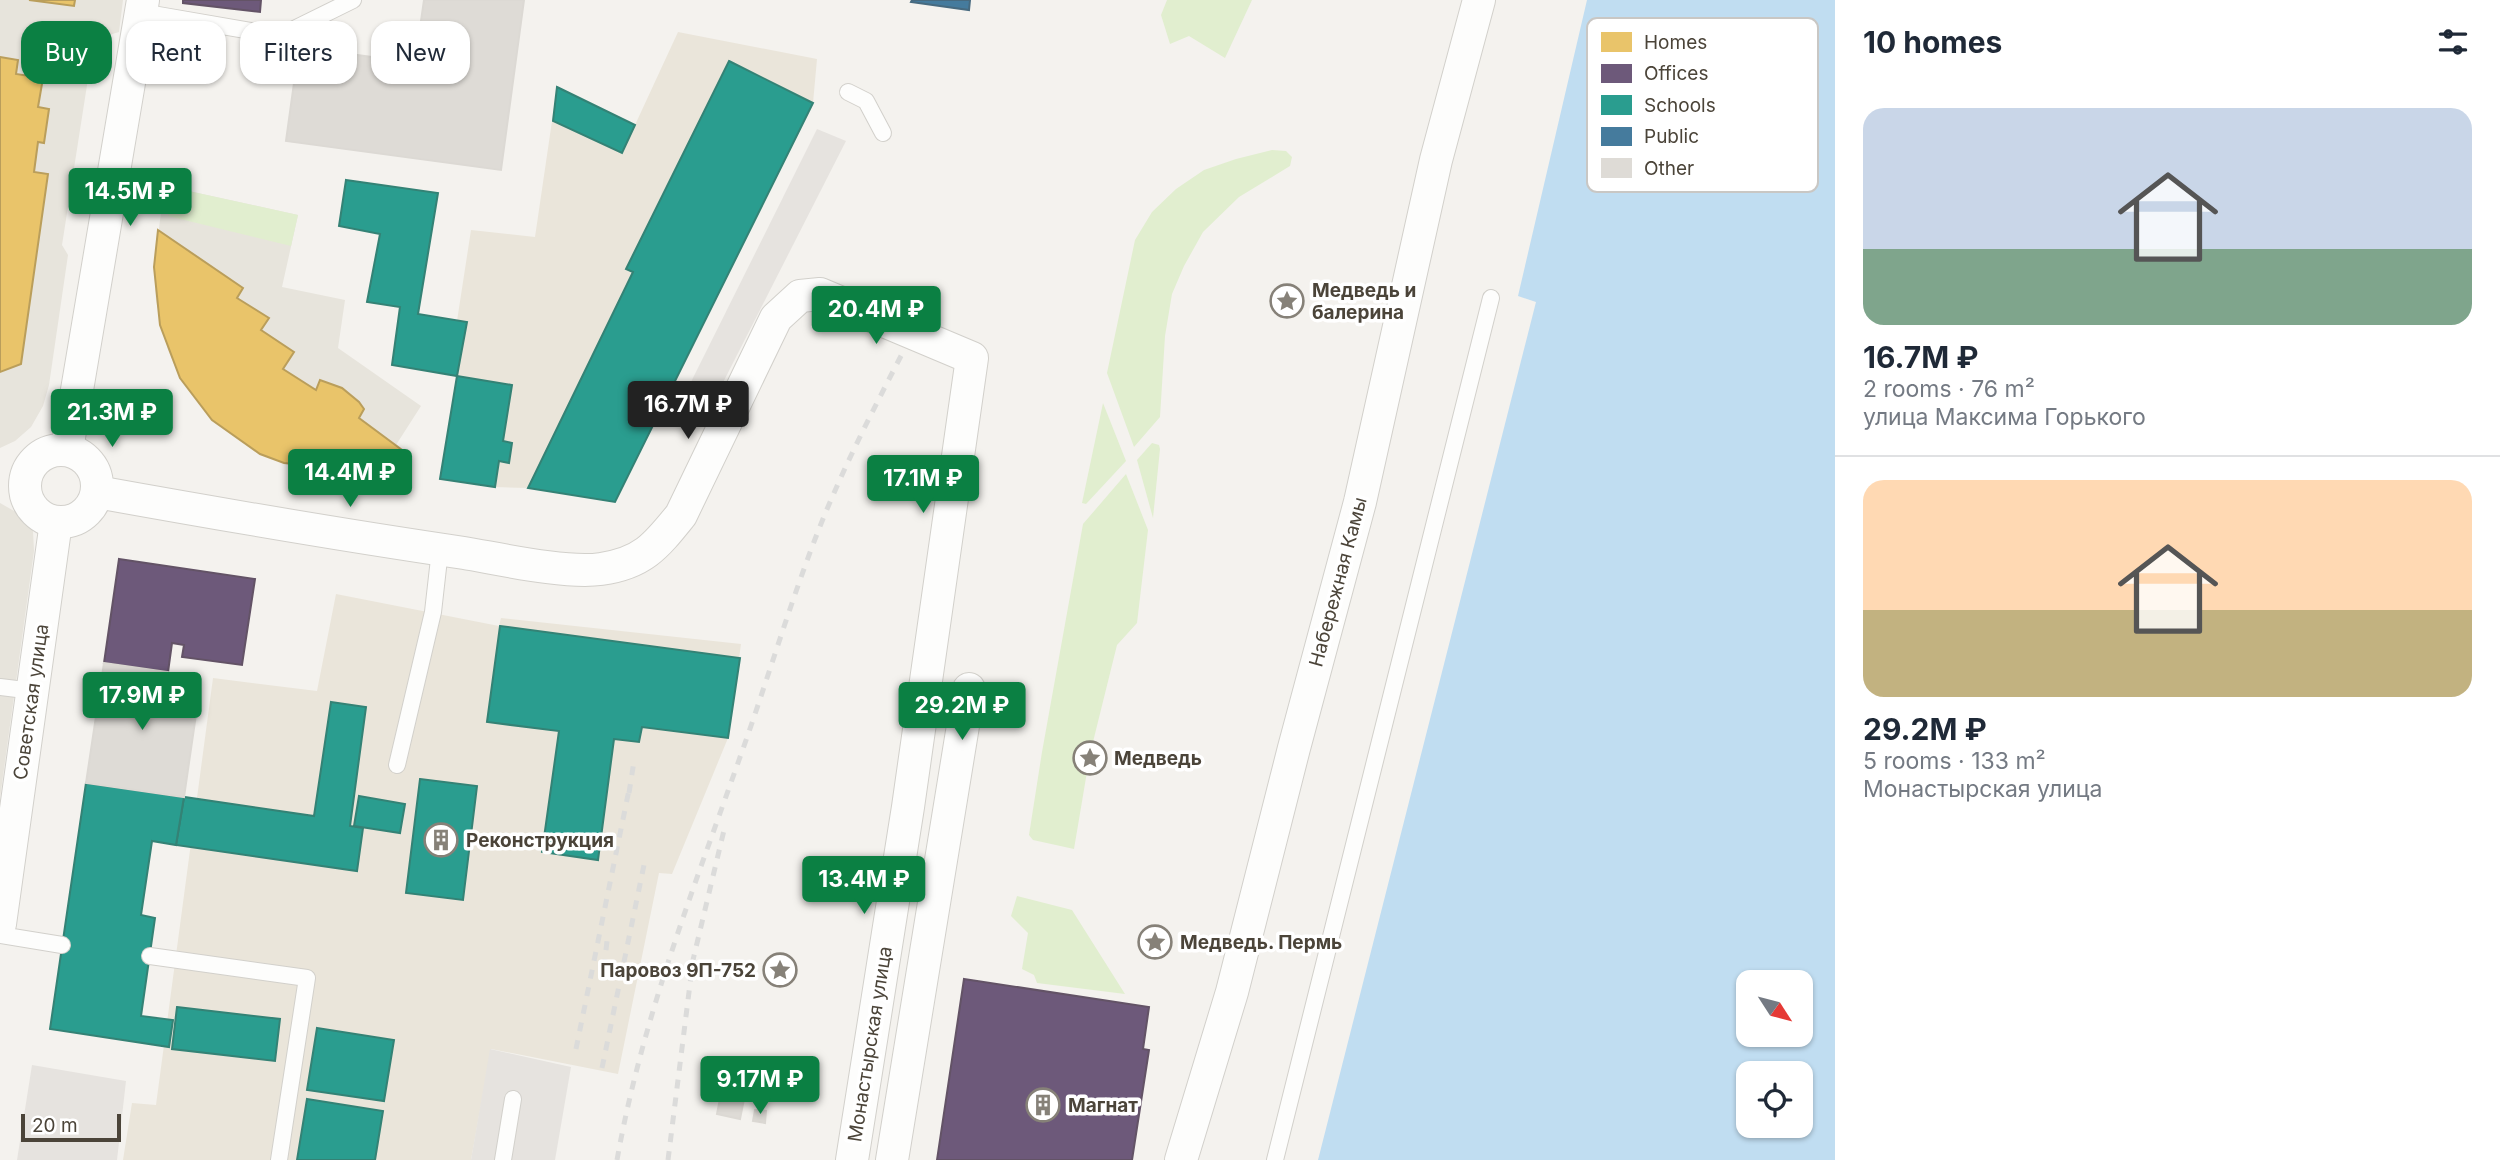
<!DOCTYPE html>
<meta charset="utf-8">
<style>
:root{--surface:#fff;--page:#f2f2f3;--text:#1f2937;--muted:#747a83;--line:#e0e1e3;--accent:#0b8043}
body{margin:0;font-family:Inter,sans-serif;background:var(--page);color:var(--text);height:100vh;display:flex;flex-direction:column;font-size:26px;white-space:nowrap}
*{box-sizing:border-box;margin:0}
p{font-size:23px;color:var(--muted)}
.icon{flex:none;width:38px;height:38px;fill:none;stroke:currentColor;stroke-width:2;stroke-linecap:round;stroke-linejoin:round}
.map{position:relative;flex:1;overflow:hidden}
.panel{display:flex;flex-direction:column;background:var(--surface);width:665px}
.panel>*{flex:none}
.banner{position:absolute;left:21px;top:21px;width:665px;height:63px;display:flex;gap:14px}
.needle{width:46px;rotate:126deg}
.fabs{position:absolute;left:1736px;top:970px;display:grid;gap:14px}
.fabs a{display:grid;place-items:center;width:77px;height:77px;border-radius:14px;background:var(--surface);box-shadow:0 2px 5px #0004;font-size:35px}
.scale{position:absolute;left:21px;bottom:18px;width:100px;box-sizing:border-box;padding-left:7px;border:4px solid #4b4439;border-top:0;font-size:19px;line-height:24px;white-space:nowrap;color:#4b4439;-webkit-text-stroke:5px #fff;paint-order:stroke}
.price{position:absolute;translate:-50% -60px;padding:0 16px;border-radius:7px;background:var(--accent);color:#fff;font-size:23px;line-height:46px;filter:drop-shadow(0 2px 4px #0008)}
.price::after{content:'';position:absolute;left:50%;top:42px;width:21px;height:16px;margin-left:-10px;background:inherit;clip-path:polygon(0 0,100% 0,50% 100%)}
.price.selected{background:#222;color:#fff}
ul{padding:0;list-style:none}
li{display:grid;align-content:center;gap:14px;height:371px;padding:0 28px}
li+li{border-top:2px solid var(--line)}
li span{display:grid;place-items:center;height:217px;border-radius:21px;color:#555}
li>.icon{margin-inline-start:auto}
span .icon{width:126px;height:126px;fill:#fffc;stroke-width:1}
li b{font-size:30px}
h2{display:flex;justify-content:space-between;align-items:center;height:84px;padding:0 28px;font-size:30px}
.tag{padding:0 24px;border-radius:21px;background:var(--surface);box-shadow:0 2px 5px #0004;font-size:24px;line-height:63px}
.tag.selected{background:var(--accent);color:#fff}
main{display:flex;flex:1;min-height:0}
.map>svg:first-child{display:block}
.residential{fill:#e7e4dc}
.education{fill:#eae5da}
.green{fill:#e1eecf}
.parking{fill:#e6e3df}
.water{fill:#c0ddf1;fill-rule:evenodd}
.homes{fill:#e9c46a;stroke:#ba9e5b;stroke-width:2}
.offices{fill:#6d597a;stroke:#635366;stroke-width:2}
.schools{fill:#2a9d8f;stroke:#348275;stroke-width:2}
.public{fill:#457b9d;stroke:#476a7f;stroke-width:2}
.building{fill:#dedbd6;stroke:#dcd9d4;stroke-width:2}
.lines{fill:none;stroke-linecap:round;stroke-linejoin:round}
.lane-casing{stroke:#d2d0cb;stroke-width:18}
.street-casing{stroke:#d2d0cb;stroke-width:34}
.lane{stroke:#fdfdfc;stroke-width:16}
.street{stroke:#fdfdfc;stroke-width:32}
.rail{stroke:#dbdbda;stroke-width:5;stroke-dasharray:9 9;stroke-linecap:butt}
.labels{text-anchor:middle;dominant-baseline:central;stroke-width:7;stroke-linejoin:round;paint-order:stroke}
.poi-label{font-size:19px;font-weight:bold;fill:#4b4439;stroke:#fff;text-anchor:start}
.street-label{font-size:19px;fill:#4b4439;stroke:#fff}
.key{fill:#fff;stroke:#c9c7c4;stroke-width:2}
.key-label{font-size:19px;fill:#4b4439}
</style>
<main>
<div class="map">
<svg width="1835" height="1160" viewBox="0 0 1835 1160">
<rect width="100%" height="100%" fill="#f4f2ee"/>
<g class="residential">
<path d="M0 0H123L119 32 106 36 95 34 62 245 68 255 49 385 43 406 31 427 15 441 0 448Z"/>
<path d="M175 188 298 215 282 287 345 300 338 348 421 406 396 445 402 450 389 458 343 469 284 463 260 454 212 420 180 378 168 350 156 301 154 267 163 197Z"/>
<path d="M0 503 21 515 33 531 34 551 0 798Z"/>
</g>
<g class="education">
<path d="M678 32 817 59 813 103 615 502 528 488 495 487 440 479 466 323 457 321 471 230 535 237 557 87 635 125Z"/>
<path d="M336 594 499 626 501 618 741 644 728 738 672 874 659 873 618 1074 491 1049 471 1160H123L132 1103 156 1105 213 678 317 691Z"/>
</g>
<g class="green">
<path d="M1167 0H1252L1225 58 1189 36 1170 44 1161 15Z"/>
<path d="M1272 150 1286 151 1292 157 1290 166 1239 197 1203 232 1184 266 1172 294 1165 336 1160 417 1134 447 1107 373 1135 240 1152 212 1176 189 1204 170 1236 159Z"/>
<path d="M175 188 298 215 291 246 168 216Z"/>
<path d="M1103 403 1126 461 1086 504 1082 503Z"/>
<path d="M1152 443 1159 445 1160 449 1153 518 1137 460Z"/>
<path d="M1126 474 1148 530 1137 623 1117 645 1090 754 1074 849 1033 840 1029 835 1042 752 1083 524Z"/>
<path d="M1017 896 1072 910 1125 994 1037 983 1034 975 1022 969 1028 933 1011 916Z"/>
</g>
<g class="parking">
<path d="M817 129 846 141 708 412 687 390Z"/>
<path d="M490 1049 571 1067 555 1160H471Z"/>
<path d="M32 1065 126 1081 117 1160H17Z"/>
</g>
<path class="water" d="M1587 0H1835V1160H1318L1536 302 1518 296ZM1748 982H1801V1034H1748ZM1748 1073H1801V1125H1748Z"/>
<g class="homes">
<path d="M29 0H75L74 6Z"/>
<path d="M0 57 18 60 16 74 43 78 38 107 49 109 44 143 38 142 34 172 48 174 21 364 0 372Z"/>
<path d="M158 230 243 288 237 298 269 318 261 330 294 352 283 369 316 390 320 380 342 388 359 402 364 409 359 418 402 450 389 458 343 469 284 463 260 454 212 420 180 378 160 325 154 267Z"/>
</g>
<g class="offices">
<path d="M183 0H261L260 12 183 3Z"/>
<path d="M119 559 255 579 242 665 182 657 184 645 172 643 168 672 104 663Z"/>
<path d="M964 979 1149 1007 1143 1049 1149 1050 1132 1160H937Z"/>
</g>
<g class="schools">
<path d="M729 61 813 103 615 502 528 488 633 272 626 269Z"/>
<path d="M557 87 635 125 622 153 553 121Z"/>
<path d="M346 180 438 193 418 314 467 322 457 376 392 365 400 307 367 302 380 234 339 226Z"/>
<path d="M457 376 512 385 503 441 512 443 509 463 499 461 495 487 440 479Z"/>
<path d="M500 626 740 658 728 738 642 727 639 742 614 739 598 860 542 852 559 731 487 722Z"/>
<path d="M331 702 366 707 350 826 363 828 357 871 176 845 184 797 314 816Z"/>
<path d="M420 779 477 786 463 900 406 893Z"/>
<path d="M86 783 184 797 176 845 152 841 141 915 155 918 141 1016 173 1020 169 1047 50 1029Z"/>
<path d="M359 796 405 804 400 833 354 826Z"/>
<path d="M177 1007 280 1019 275 1061 172 1049Z"/>
<path d="M317 1028 394 1040 384 1101 307 1090Z"/>
<path d="M307 1099 383 1111 375 1160H297Z"/>
</g>
<path class="public" d="M912 0H970L969 10 911 2Z"/>
<g class="building">
<path d="M424 0H524L501 170 286 141 299 47 415 63Z"/>
<path d="M104 663 168 672 165 689 199 694 184 797 86 783Z"/>
<path d="M722 1089 745 1094 740 1119 717 1114Z"/>
<path d="M755 1110 766 1111 765 1123 753 1121Z"/>
</g>
<g class="lines">
<defs>
<g id="lane">
<path d="M141 12 280 36 353 0"/>
<path d="M848 92 866 101 883 133"/>
<path d="M0 687 33 691"/>
<path d="M397 765 433 612 440 550"/>
<path d="M0 935 62 945"/>
<path d="M150 956 307 978 279 1160"/>
<path d="M503 1160 513 1099"/>
<path d="M1275 1160 1491 298"/>
</g>
<g id="street">
<path d="M67 449 143 0"/>
<circle cx="61" cy="486" r="36"/>
<path d="M97 492C219 514 341 535 464 553 500 559 566 574 601 569 643 563 656 546 681 515L776 318 800 296 820 294 972 358 908 807 852 1160"/>
<path d="M0 924 56 522"/>
<path d="M892 1160 969 689"/>
<path d="M1181 1160 1232 992 1294 748 1360 502 1436 160 1479 0"/>
</g>
</defs>
<use href="#lane" class="lane-casing"/>
<use href="#street" class="street-casing"/>
<use href="#lane" class="lane"/>
<use href="#street" class="street"/>
<g class="rail">
<path d="M629 793 634 761"/>
<path d="M604 968 607 941"/>
<path d="M576 1049 630 785"/>
<path d="M602 1068 644 865"/>
<path d="M617 1160C642 1020 692 893 739 760 766 685 788 609 817 534 841 472 872 412 903 352"/>
<path d="M668 1160 693 960 725 826"/>
</g>
</g>
<defs>
<symbol id="sight-ring" viewBox="-11 -11 22 22"><circle r="9.5" fill="#fff" stroke="#868178" stroke-width="1.5"/><path d="M0-6L1.8-2.2L6-1.7L2.9 1.2L3.7 5.4L0 3.3L-3.7 5.4L-2.9 1.2L-6-1.7L-1.8-2.2Z" fill="#868178"/></symbol>
<symbol id="building-ring" viewBox="-11 -11 22 22"><circle r="9.5" fill="#fff" stroke="#868178" stroke-width="1.5"/><path d="M-4-6H4V6H1V3H-1V6H-4ZM-2.5-4.3h1.7v1.8h-1.7ZM.8-4.3h1.7v1.8H.8ZM-2.5-1h1.7V.8h-1.7ZM.8-1h1.7V.8H.8Z" fill="#868178"/></symbol>
</defs>
<g fill-rule="evenodd">
<use href="#sight-ring" x="1268" y="282" width="38" height="38"/>
<use href="#sight-ring" x="1071" y="739" width="38" height="38"/>
<use href="#building-ring" x="422" y="821" width="38" height="38"/>
<use href="#sight-ring" x="1136" y="923" width="38" height="38"/>
<use href="#sight-ring" x="761" y="951" width="38" height="38"/>
<use href="#building-ring" x="1024" y="1086" width="38" height="38"/>
</g>
<g class="labels">
<g class="poi-label">
<text x="1312" y="290">Медведь и<tspan x="1312" dy="22">балерина</tspan></text>
<text x="1114" y="758">Медведь</text>
<text x="466" y="840">Реконструкция</text>
<text x="1180" y="942">Медведь. Пермь</text>
<text x="756" y="970" text-anchor="end">Паровоз 9П-752</text>
<text x="1068" y="1105">Магнат</text>
</g>
<g class="street-label">
<text transform="translate(1338 582) rotate(-75)">Набережная Камы</text>
<text transform="translate(31 702) rotate(-82)">Советская улица</text>
<text transform="translate(870 1044) rotate(-81)">Монастырская улица</text>
</g>
</g>
<rect x="1587" y="18" width="231" height="174" rx="10" class="key"/>
<rect x="1601" y="32" width="31" height="20" fill="#e9c46a"/>
<rect x="1601" y="64" width="31" height="19" fill="#6d597a"/>
<rect x="1601" y="95" width="31" height="20" fill="#2a9d8f"/>
<rect x="1601" y="127" width="31" height="19" fill="#457b9d"/>
<rect x="1601" y="158" width="31" height="20" fill="#dedbd6"/>
<g class="key-label">
<text x="1644" y="49">Homes</text>
<text x="1644" y="80">Offices</text>
<text x="1644" y="112">Schools</text>
<text x="1644" y="143">Public</text>
<text x="1644" y="175">Other</text>
</g>
</svg>
<div class="fabs">
<a><svg class="needle" viewBox="-14 -14 28 28"><path d="M0-13l5 13h-10z" fill="#e53935"/><path d="M0 13l5-13h-10z" fill="#747a83"/></svg></a>
<a><svg class="icon" aria-label="locate" viewBox="0 0 24 24"><circle cx="12" cy="12" r="6"/><path d="M12 2v4M12 18v4M2 12h4M18 12h4"/></svg></a>
</div>
<div class="scale">20 m</div>
<b class="price" style="left:130px;top:228px">14.5M ₽</b>
<b class="price" style="left:876px;top:346px">20.4M ₽</b>
<b class="price selected" style="left:688px;top:441px">16.7M ₽</b>
<b class="price" style="left:112px;top:449px">21.3M ₽</b>
<b class="price" style="left:350px;top:509px">14.4M ₽</b>
<b class="price" style="left:923px;top:515px">17.1M ₽</b>
<b class="price" style="left:142px;top:732px">17.9M ₽</b>
<b class="price" style="left:962px;top:742px">29.2M ₽</b>
<b class="price" style="left:864px;top:916px">13.4M ₽</b>
<b class="price" style="left:760px;top:1116px">9.17M ₽</b>
<div class="banner">
<a class="tag selected">Buy</a>
<a class="tag">Rent</a>
<a class="tag">Filters</a>
<a class="tag">New</a>
</div>
</div>
<section class="panel">
<h2>10 homes<svg class="icon" aria-label="filters" viewBox="0 0 24 24"><path d="M4 7h16M4 17h16"/><circle cx="9" cy="7" r="2"/><circle cx="15" cy="17" r="2"/></svg></h2>
<ul>
<li><span style="background:linear-gradient(#c9d6e8 65%,#7fa58c 0)"><svg class="icon" aria-label="home" viewBox="0 0 24 24"><path d="M3 11l9-7 9 7M6 9v11h12V9"/></svg></span><div><b>16.7M ₽</b><p>2 rooms · 76 m²</p><p>улица Максима Горького</p></div></li>
<li><span style="background:linear-gradient(#ffd9b3 60%,#c2b280 0)"><svg class="icon" aria-label="home" viewBox="0 0 24 24"><path d="M3 11l9-7 9 7M6 9v11h12V9"/></svg></span><div><b>29.2M ₽</b><p>5 rooms · 133 m²</p><p>Монастырская улица</p></div></li>
</ul>
</section>
</main>
